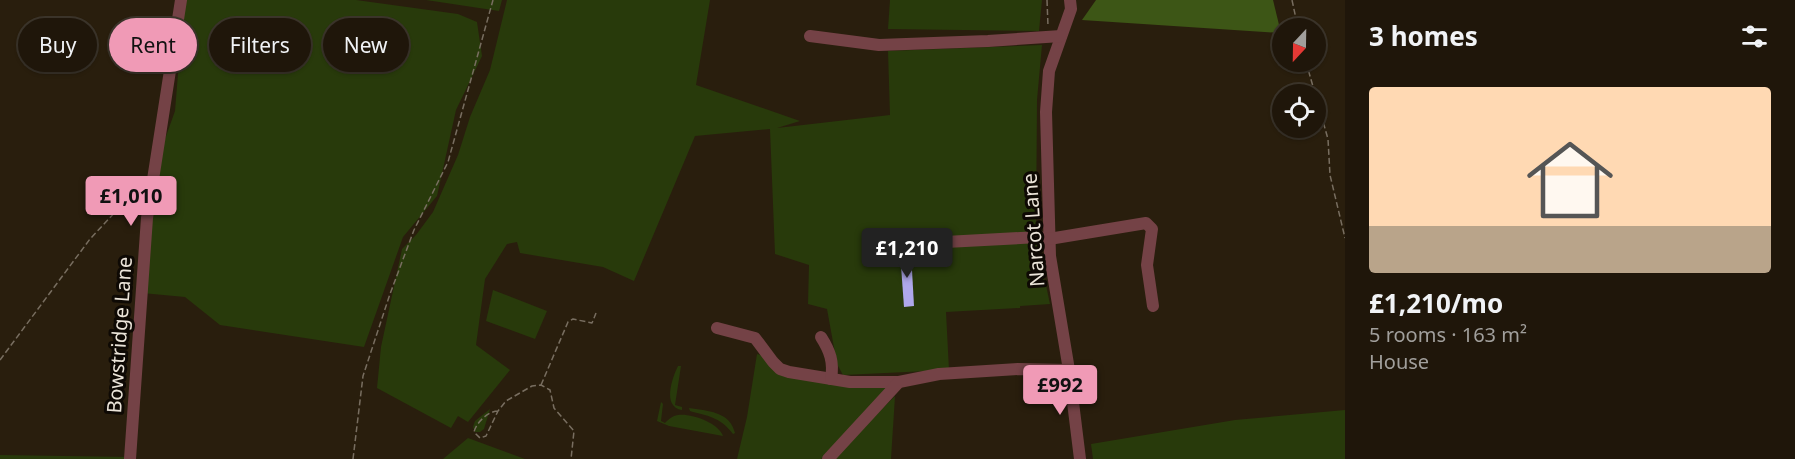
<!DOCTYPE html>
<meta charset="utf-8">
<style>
:root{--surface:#1f160a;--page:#271f13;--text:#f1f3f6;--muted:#a19f9c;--line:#3c352b;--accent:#f09ab6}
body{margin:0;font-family:"Noto Sans",sans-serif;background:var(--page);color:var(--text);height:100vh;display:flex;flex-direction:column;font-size:22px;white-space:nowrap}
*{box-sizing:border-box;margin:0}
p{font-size:20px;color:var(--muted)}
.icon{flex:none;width:33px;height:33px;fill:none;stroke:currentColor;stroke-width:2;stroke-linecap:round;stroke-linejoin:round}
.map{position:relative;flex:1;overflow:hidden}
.side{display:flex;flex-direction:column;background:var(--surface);width:450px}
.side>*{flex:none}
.hud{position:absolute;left:18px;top:18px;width:570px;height:54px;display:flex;gap:12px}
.needle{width:39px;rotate:202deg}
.buttons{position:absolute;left:1272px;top:18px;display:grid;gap:12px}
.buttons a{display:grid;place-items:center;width:54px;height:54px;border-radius:50%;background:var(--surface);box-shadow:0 2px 4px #0004,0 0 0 2px var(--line);font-size:30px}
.price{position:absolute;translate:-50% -51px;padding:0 14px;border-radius:6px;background:var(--accent);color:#111;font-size:20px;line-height:39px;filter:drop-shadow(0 2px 3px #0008)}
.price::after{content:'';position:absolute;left:50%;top:36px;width:18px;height:14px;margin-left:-9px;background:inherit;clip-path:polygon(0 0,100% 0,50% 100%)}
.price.active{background:#222;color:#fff}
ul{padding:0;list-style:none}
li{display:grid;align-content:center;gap:12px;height:318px;padding:0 24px}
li+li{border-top:2px solid var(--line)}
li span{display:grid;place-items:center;height:186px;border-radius:6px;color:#555}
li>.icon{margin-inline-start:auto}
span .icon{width:108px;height:108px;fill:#fffc;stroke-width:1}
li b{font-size:26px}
h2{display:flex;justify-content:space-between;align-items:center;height:72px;padding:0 24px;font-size:26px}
.pill{padding:0 21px;border-radius:27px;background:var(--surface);box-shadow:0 2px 4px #0004,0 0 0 2px var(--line);font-size:21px;line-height:54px}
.pill.active{background:var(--accent);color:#111}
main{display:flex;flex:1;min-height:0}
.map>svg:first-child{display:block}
.green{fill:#283a0b}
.forest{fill:#3d5616}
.building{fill:#afa8eb}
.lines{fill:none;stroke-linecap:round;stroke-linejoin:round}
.path{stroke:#786e60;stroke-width:1.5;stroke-dasharray:6 3;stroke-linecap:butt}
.minor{stroke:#744246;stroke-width:12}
.labels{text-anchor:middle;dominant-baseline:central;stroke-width:6;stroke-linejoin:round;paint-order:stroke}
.street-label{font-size:20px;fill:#ebe4d9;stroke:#0e0904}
</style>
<main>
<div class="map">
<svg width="1345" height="459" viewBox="0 0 1345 459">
<rect width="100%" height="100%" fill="#291e0d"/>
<g class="green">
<path d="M184 0H356L458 14 477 22 482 56 456 110 437 196 403 237 364 347 220 325 185 297 142 293 155 167 175 111Z"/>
<path d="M426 0H502L499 11Z"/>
<path d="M507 0H710L696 85 800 121 777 128 890 115 888 51 1042 45 1037 100 1036 229 1025 232 1037 243 1050 304 1020 306V308L946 312 949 370 843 375 837 364 827 309 808 304 809 265 775 254 770 129 695 136 634 281 603 267 520 253 517 242 507 244 485 279 476 345 510 370 468 422 458 416 451 428 377 388 381 347 402 249 416 235 433 212 458 155 470 117 490 70Z"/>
<path d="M890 0H1042L1039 31 888 29Z"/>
<path d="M493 290 547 311 535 339 486 321Z"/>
<path d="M757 354 764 356 772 366 892 388 821 459H737L747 417Z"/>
<path d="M678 366H681L675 405 682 407V410C662 407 672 378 678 366Z"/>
<path d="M895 396 891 459H832Z"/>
<path d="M661 402 663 404 661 421 665 423C669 419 672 416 678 415 691 413 719 423 723 436L669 426 657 421Z"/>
<path d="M689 408C707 411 730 411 735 433L733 434C722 419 710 416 693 412L690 411Z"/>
<path d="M490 409 484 429 480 432H475L473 427 475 421Z"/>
<path d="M1345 410V459H1093L1091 444 1235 420Z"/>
<path d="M468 438 525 459H443Z"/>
<path d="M0 455 130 457V459H0Z"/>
</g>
<path class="forest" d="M1096 0H1273L1281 33 1082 20Z"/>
<g class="building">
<path d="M884 233H893V242L884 241Z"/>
<path d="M900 252H911L914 306 904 307Z"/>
</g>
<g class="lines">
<g class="path">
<path d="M1047 0 1048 26"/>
<path d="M1292 0 1298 28"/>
<path d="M1306 62 1328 139 1330 175 1345 238"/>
<path d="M0 360 90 239 131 195 141 194"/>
<path d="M541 385 568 322 573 319 592 323 596 313"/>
<path d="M498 411C488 411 476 423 474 432L480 438 486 436 498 411 506 401 532 386 541 385 550 390 554 408 574 431 571 459"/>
<path d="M353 459 363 376 390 294 414 230 448 162 493 0"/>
</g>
<g class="minor">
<path d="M1070 0 1071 9 1049 71 1046 112 1050 256 1069 370 1080 459"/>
<path d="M810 36 879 45 988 41 1061 36"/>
<path d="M921 248 927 243 1039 237 1049 239 1146 223 1152 229 1147 265 1153 306"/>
<path d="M717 328 755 338 773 362 780 369 789 372 850 382H899"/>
<path d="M821 337C830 351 834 362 831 379"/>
<path d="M130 459 147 218 181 0"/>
<path d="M828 459 899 382 939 374 1018 369 1069 370"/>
</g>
</g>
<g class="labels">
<g class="street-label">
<text transform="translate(1033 230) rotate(-94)">Narcot Lane</text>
<text transform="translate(119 335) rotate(-86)">Bowstridge Lane</text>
</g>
</g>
</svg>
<div class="buttons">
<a><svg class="needle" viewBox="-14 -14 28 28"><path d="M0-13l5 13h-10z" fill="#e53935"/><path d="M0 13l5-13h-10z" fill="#a19f9c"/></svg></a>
<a><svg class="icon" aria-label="locate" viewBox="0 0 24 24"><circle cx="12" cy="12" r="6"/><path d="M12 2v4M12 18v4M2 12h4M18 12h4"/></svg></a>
</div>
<b class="price" style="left:131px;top:227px">£1,010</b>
<b class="price active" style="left:907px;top:279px">£1,210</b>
<b class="price" style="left:1060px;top:416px">£992</b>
<div class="hud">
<a class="pill">Buy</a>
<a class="pill active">Rent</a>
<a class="pill">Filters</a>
<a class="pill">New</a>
</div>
</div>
<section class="side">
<h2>3 homes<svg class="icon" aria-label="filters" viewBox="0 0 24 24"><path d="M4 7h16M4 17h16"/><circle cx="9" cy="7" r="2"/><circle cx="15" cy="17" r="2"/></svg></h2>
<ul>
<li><span style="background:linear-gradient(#ffd9b3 75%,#b9a48a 0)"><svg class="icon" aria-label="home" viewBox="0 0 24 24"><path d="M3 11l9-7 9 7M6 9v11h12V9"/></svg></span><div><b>£1,210/mo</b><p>5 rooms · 163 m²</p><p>House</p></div></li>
</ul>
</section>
</main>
